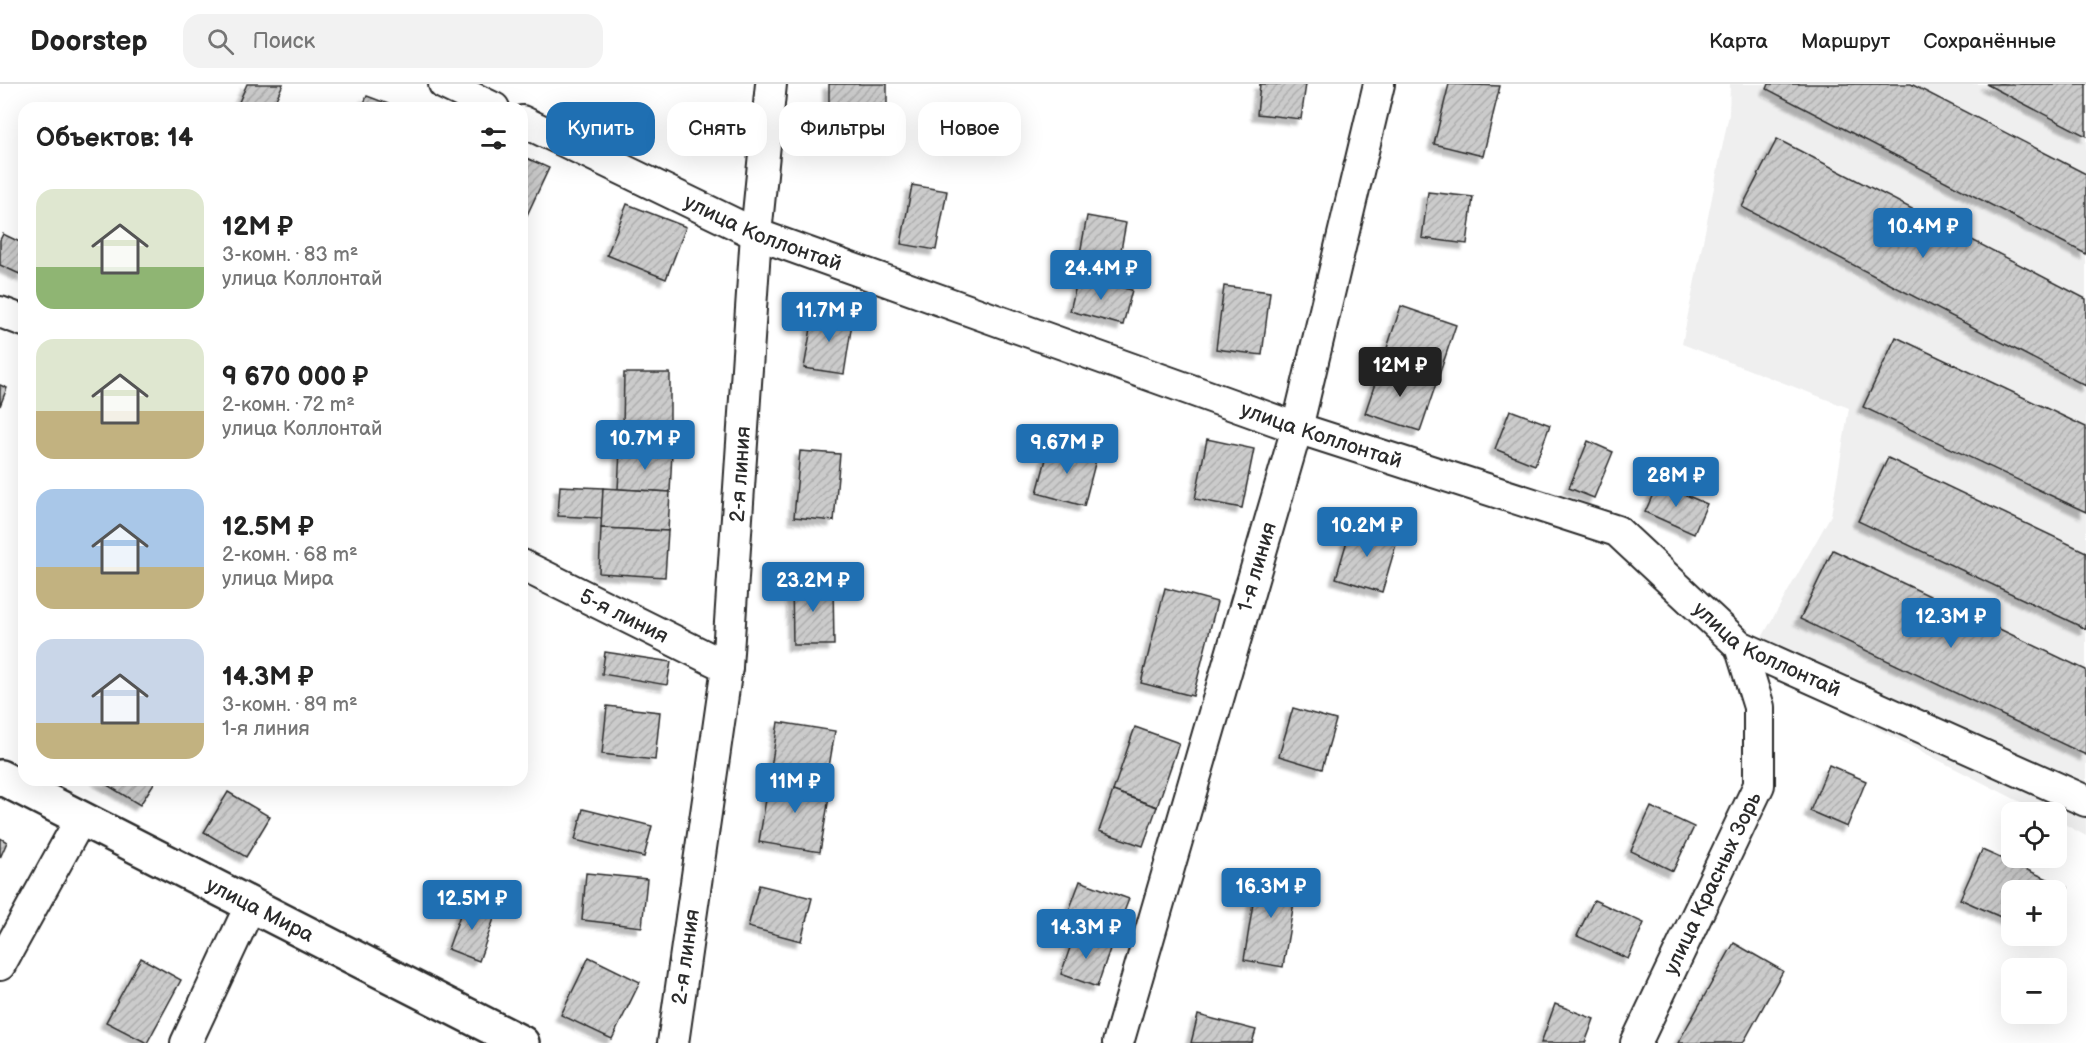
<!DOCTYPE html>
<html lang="ru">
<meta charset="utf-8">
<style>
:root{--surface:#fff;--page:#f2f2f2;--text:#222;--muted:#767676;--line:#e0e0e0;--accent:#1f6fb2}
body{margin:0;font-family:"Balsamiq Sans",sans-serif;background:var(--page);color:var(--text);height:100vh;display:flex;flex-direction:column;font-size:22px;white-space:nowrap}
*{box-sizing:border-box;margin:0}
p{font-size:20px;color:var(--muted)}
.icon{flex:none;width:33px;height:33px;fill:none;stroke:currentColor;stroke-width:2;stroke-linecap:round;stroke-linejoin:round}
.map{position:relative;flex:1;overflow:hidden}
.drawer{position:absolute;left:18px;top:18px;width:510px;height:684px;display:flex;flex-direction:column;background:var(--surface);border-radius:18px;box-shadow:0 6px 24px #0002}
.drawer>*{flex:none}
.guide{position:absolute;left:546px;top:18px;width:570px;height:54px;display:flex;gap:12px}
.buttons{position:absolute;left:2001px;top:718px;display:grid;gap:12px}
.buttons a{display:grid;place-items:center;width:66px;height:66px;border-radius:12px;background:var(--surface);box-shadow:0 6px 24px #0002;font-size:30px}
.price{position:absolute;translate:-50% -51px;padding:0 14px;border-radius:6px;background:var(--accent);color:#fff;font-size:20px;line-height:39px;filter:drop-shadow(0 2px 3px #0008)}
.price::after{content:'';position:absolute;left:50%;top:36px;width:18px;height:14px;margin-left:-9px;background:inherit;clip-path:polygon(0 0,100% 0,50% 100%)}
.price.current{background:#222;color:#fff}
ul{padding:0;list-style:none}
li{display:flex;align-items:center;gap:18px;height:150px;padding:0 18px}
li span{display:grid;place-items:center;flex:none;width:168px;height:120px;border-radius:18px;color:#555}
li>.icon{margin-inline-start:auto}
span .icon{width:72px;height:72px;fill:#fffc;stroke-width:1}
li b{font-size:26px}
h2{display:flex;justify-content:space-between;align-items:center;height:72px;padding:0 18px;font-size:26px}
.chip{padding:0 21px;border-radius:18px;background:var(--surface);box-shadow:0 6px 24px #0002;font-size:21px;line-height:54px}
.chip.current{background:var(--accent);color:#fff}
header{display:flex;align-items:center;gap:36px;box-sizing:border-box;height:84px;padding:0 30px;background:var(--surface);border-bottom:2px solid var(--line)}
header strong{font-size:28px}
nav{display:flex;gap:33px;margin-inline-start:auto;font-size:21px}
.search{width:420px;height:54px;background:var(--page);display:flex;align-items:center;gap:15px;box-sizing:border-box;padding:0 21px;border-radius:18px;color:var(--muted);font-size:22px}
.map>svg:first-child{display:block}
.built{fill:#efefef}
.building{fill:url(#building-hatch);stroke:#2b2b2b;stroke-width:1.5;filter:url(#shadow)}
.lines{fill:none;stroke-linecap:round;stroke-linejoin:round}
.street-casing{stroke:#2b2b2b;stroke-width:34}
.secondary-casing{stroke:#2b2b2b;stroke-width:38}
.street{stroke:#fff;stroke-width:30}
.secondary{stroke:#fff;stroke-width:33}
.labels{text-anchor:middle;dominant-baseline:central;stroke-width:4.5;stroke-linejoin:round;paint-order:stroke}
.street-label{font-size:21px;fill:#2b2b2b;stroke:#fff}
</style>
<header>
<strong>Doorstep</strong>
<div class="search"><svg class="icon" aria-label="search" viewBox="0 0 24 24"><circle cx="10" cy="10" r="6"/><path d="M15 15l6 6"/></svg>Поиск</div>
<nav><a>Карта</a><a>Маршрут</a><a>Сохранённые</a></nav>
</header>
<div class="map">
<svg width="2086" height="959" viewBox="0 0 2086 959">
<defs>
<pattern id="building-hatch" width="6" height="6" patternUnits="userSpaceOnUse" patternTransform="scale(1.5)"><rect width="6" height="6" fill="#cbcbcb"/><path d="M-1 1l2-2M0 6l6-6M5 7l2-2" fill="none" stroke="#aeaeae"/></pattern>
<filter id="shadow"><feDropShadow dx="-5.5" dy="5.5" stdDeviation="1.5" flood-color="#0004"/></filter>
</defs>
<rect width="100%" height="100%" fill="#fff"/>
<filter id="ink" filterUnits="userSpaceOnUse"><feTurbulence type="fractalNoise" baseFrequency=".0167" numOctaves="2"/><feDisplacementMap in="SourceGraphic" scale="12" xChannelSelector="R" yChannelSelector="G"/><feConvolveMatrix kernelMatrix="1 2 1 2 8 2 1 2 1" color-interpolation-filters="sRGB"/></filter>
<g filter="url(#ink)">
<path class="built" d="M1730 0H2086V752L2057 736 2056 729H2042L1774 592 1760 557 1831 431 1849 324 1682 260 1729 30Z"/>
<g class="building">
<path d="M247 0H283L272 24H251L239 18Z"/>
<path d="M829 0H887V24L829 23Z"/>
<path d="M1260 0H1306L1301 35 1257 30Z"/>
<path d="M1449 0 1500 2 1483 72 1434 60Z"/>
<path d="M1769 0H1911L2086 90V170L1767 5Z"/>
<path d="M1986 0H2086V52Z"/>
<path d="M367 12 399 24H362Z"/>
<path d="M1777 55 2086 215V302L1742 123Z"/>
<path d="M522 72 549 84 527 131 522 129Z"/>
<path d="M912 101 947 107 936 166 901 160Z"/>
<path d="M1428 108 1473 113 1467 160 1422 154Z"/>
<path d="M627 120 686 143 666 195 607 171Z"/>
<path d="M1087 132 1126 139 1118 182 1079 175Z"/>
<path d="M3 150 24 160V192L0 181V156Z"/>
<path d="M1078 193 1132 206 1123 241 1070 227Z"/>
<path d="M1224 202 1270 208 1262 271 1216 265Z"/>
<path d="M1401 222 1456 241 1436 300 1381 282Z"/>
<path d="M814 227 853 233 844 290 804 284Z"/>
<path d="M1896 253 2086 343V428L1863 323Z"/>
<path d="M1381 282 1436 300 1420 347 1365 329Z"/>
<path d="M624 289H670V345L623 344Z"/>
<path d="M0 301 7 304 0 322Z"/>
<path d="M1510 326 1550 341 1535 381 1495 365Z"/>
<path d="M1207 355 1254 365 1242 424 1195 415Z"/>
<path d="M1588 357 1613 368 1594 414 1569 404Z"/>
<path d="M1050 360 1097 372 1084 422 1037 409Z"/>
<path d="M620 366 672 369 670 408 618 405Z"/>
<path d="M800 367 840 370 834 437 794 433Z"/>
<path d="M1888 374 2086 468V545L1858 437Z"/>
<path d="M1658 399 1707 420 1694 450 1645 428Z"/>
<path d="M560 402 603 404 602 434 558 432Z"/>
<path d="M603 404 670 408 668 447 601 444Z"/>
<path d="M1352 440 1398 454 1382 508 1336 494Z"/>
<path d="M601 444 668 447 665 493 599 489Z"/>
<path d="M1833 466 2086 586V671L1800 535Z"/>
<path d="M792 498H833L834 561H793Z"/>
<path d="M1165 504 1217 518 1193 612 1141 599Z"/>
<path d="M605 568 671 578 667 601 602 590Z"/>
<path d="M607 622 660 628 655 676 602 670Z"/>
<path d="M1293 624 1336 636 1322 685 1279 672Z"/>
<path d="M778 638 835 647 826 701 770 691Z"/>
<path d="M1135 643 1179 659 1157 723 1113 707Z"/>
<path d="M1829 681 1866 697 1847 743 1810 727Z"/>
<path d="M770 691 831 701 820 768 759 758Z"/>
<path d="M99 696H156L140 721Z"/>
<path d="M1113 707 1157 723 1143 762 1099 747Z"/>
<path d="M228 708 270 733 246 773 204 748Z"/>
<path d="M1651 723 1694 743 1673 787 1631 767Z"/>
<path d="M583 725 652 742 644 773 575 756Z"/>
<path d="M0 754 7 758 0 774Z"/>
<path d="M1982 766 2068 804 2056 830V807H2012V838L1960 815Z"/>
<path d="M1258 788 1298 795 1283 883 1244 876Z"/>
<path d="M586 789 647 795 642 843 582 836Z"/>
<path d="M1080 797 1129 815 1115 851 1067 832Z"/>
<path d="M759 801 812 814 801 857 748 843Z"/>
<path d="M1594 816 1644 839 1628 875 1577 852Z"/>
<path d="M465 817 496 829 479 877 448 865Z"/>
<path d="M1075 849 1111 862 1097 903 1061 890Z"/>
<path d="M1734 859 1783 887 1743 959H1678Z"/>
<path d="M589 873 640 898 612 955 561 931Z"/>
<path d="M141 874 181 896 147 959 106 938Z"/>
<path d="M1555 920 1594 935 1585 959H1541Z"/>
<path d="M1198 931 1256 946 1252 959H1191Z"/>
</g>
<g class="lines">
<defs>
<g id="street">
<path d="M444 0 494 24"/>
<path id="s1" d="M522 37 756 150 1297 344 1617 447 1740 562 2086 717"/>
<path d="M0 228 24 237"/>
<path id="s2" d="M522 481 727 583"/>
<path d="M0 881 80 736"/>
<path d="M186 959 251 820"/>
<path id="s3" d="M673 959 727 583 756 150 771 0"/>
<path id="s4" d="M1118 959 1297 344 1379 0"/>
<path id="s5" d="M1636 959 1759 701V623L1740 562"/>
</g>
<g id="secondary">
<path id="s6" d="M0 693 522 959"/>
</g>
</defs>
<use href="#street" class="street-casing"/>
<use href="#secondary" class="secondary-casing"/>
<use href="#street" class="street"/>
<use href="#secondary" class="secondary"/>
</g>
</g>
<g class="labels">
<g class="street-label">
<text stroke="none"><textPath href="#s1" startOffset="266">улица Коллонтай</textPath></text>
<text stroke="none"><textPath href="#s1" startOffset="860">улица Коллонтай</textPath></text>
<text stroke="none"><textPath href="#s3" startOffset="573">2-я линия</textPath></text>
<text stroke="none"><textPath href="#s4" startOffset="496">1-я линия</textPath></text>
<text stroke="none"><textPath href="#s2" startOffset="114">5-я линия</textPath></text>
<text stroke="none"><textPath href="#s1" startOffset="1364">улица Коллонтай</textPath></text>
<text stroke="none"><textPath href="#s5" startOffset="177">улица Красных Зорь</textPath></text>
<text stroke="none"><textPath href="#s6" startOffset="292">улица Мира</textPath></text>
<text stroke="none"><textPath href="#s3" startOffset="87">2-я линия</textPath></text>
</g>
</g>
</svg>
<div class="buttons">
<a><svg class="icon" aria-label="locate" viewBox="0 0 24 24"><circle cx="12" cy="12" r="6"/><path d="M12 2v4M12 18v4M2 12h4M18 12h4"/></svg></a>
<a>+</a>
<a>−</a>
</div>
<b class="price" style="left:1923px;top:175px">10.4M ₽</b>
<b class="price" style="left:1101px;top:217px">24.4M ₽</b>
<b class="price" style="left:829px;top:259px">11.7M ₽</b>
<b class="price current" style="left:1400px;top:314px">12M ₽</b>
<b class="price" style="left:645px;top:387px">10.7M ₽</b>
<b class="price" style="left:1067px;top:391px">9.67M ₽</b>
<b class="price" style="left:1676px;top:424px">28M ₽</b>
<b class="price" style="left:1367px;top:474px">10.2M ₽</b>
<b class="price" style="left:813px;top:529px">23.2M ₽</b>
<b class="price" style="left:1951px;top:565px">12.3M ₽</b>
<b class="price" style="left:795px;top:730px">11M ₽</b>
<b class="price" style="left:1271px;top:835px">16.3M ₽</b>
<b class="price" style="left:472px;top:847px">12.5M ₽</b>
<b class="price" style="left:1086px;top:876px">14.3M ₽</b>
<div class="guide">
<a class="chip current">Купить</a>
<a class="chip">Снять</a>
<a class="chip">Фильтры</a>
<a class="chip">Новое</a>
</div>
<section class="drawer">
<h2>Объектов: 14<svg class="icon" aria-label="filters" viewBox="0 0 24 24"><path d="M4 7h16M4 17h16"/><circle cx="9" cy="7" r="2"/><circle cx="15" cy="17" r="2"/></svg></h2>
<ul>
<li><span style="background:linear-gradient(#dfe7d0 65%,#8fb573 0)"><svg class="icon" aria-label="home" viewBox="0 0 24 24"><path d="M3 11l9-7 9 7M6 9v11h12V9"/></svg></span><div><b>12M ₽</b><p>3-комн. · 83 m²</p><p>улица Коллонтай</p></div></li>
<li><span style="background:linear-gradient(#dfe7d0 60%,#c2b280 0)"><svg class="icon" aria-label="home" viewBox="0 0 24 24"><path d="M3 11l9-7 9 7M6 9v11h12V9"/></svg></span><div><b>9 670 000 ₽</b><p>2-комн. · 72 m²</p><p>улица Коллонтай</p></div></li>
<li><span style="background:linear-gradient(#a9c7e8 65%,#c2b280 0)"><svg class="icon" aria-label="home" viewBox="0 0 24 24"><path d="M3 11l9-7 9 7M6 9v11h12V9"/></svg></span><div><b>12.5M ₽</b><p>2-комн. · 68 m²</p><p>улица Мира</p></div></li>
<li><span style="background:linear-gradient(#c9d6e8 70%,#c2b280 0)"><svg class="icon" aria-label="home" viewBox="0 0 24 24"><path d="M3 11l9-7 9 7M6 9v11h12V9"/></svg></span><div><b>14.3M ₽</b><p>3-комн. · 89 m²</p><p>1-я линия</p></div></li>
</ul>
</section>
</div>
